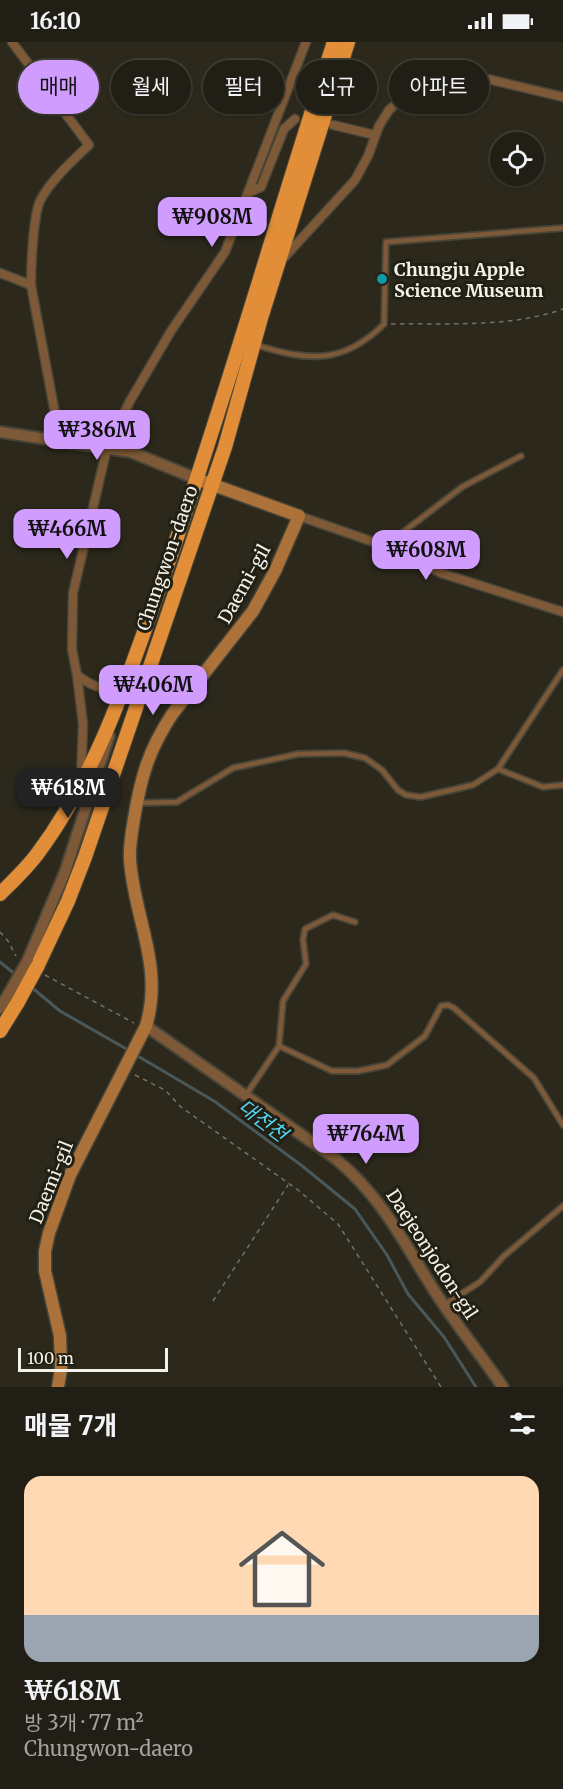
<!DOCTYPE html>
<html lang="ko">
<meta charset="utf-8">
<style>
:root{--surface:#211f15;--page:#29271e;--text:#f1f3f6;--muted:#a2a2a0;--line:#3e3d34;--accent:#d09dfe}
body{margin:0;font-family:Merriweather,"Noto Sans KR",serif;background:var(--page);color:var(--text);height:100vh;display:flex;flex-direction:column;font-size:22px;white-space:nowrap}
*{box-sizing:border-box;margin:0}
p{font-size:20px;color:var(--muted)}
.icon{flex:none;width:33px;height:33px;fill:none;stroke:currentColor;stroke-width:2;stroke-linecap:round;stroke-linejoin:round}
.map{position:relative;height:1345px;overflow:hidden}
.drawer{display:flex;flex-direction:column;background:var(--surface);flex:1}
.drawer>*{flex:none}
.guide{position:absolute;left:18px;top:18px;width:528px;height:54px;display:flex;gap:12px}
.controls{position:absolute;left:490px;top:90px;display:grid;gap:12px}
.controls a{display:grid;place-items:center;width:54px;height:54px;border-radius:50%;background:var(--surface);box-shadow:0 2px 4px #0004,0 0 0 2px var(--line);font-size:30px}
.scale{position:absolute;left:18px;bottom:15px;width:150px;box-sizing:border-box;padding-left:6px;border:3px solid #f3f1e9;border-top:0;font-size:16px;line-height:21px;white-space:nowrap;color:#f3f1e9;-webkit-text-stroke:4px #221f13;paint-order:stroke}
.price{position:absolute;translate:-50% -51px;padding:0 14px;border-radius:12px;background:var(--accent);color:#111;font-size:20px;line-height:39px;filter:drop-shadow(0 2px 3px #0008)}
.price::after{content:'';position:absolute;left:50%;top:36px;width:18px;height:14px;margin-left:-9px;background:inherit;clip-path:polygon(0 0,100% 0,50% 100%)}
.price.current{background:#222;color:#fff}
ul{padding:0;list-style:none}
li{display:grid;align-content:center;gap:12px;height:318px;padding:0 24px}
li span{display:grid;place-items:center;height:186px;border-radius:18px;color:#555}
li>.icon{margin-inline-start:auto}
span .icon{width:108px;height:108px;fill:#fffc;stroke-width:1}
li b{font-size:26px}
h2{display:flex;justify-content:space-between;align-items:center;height:72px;padding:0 24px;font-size:26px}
.chip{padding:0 21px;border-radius:27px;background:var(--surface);box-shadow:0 2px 4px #0004,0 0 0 2px var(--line);font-size:21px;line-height:54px}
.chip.current{background:var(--accent);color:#111}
.status{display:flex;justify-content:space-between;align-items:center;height:42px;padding:0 30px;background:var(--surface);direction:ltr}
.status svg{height:16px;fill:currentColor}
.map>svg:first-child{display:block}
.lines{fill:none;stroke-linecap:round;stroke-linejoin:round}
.stream{stroke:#49585a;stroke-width:3}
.service-casing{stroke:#484539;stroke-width:8}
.minor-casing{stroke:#484539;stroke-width:11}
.tertiary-casing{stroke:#484539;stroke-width:14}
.secondary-casing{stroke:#484539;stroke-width:15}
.trunk-casing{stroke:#484539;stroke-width:16}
.path{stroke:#757267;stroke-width:1.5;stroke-dasharray:4.5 4.5;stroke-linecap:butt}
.service{stroke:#7e5937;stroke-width:4.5}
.minor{stroke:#7e5937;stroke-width:8}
.tertiary{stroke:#7e5937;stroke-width:10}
.secondary{stroke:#ad7239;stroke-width:12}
.trunk{stroke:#e28e38;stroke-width:14}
.tertiary-bridge-casing{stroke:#484539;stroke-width:14;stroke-linecap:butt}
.trunk-bridge-casing{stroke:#484539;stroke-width:16;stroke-linecap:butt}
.tertiary-bridge{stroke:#7e5937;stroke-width:10}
.trunk-bridge{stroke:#e28e38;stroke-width:14}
.culture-dot{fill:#0f9aa8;stroke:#221f13;stroke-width:2}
.labels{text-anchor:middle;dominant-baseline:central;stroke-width:6;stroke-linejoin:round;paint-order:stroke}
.poi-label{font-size:18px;font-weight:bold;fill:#f3f1e9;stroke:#221f13;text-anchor:start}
.street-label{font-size:18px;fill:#f3f1e9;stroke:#221f13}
.water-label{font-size:20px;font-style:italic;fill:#53daf9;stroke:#221f13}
</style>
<div class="status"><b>16:10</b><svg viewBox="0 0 49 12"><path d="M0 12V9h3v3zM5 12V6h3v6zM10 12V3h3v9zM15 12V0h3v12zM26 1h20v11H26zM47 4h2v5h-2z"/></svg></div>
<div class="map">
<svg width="563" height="1345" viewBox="0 0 563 1345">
<rect width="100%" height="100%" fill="#2c291c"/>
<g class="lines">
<g class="stream">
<path d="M0 920 16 933"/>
<path d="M30 944 60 969 130 1009"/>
<path d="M136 1013 214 1059 301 1123 355 1167 387 1213 408 1252 444 1295 476 1345"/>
</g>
<defs>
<g id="service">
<path d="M256 303C308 319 343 323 384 282L386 200 563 186"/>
<path d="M385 504 462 445 521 414"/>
<path d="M498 727 543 745 563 743"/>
<path d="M138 761 177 760 233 726 298 712 344 711 365 716 382 728 398 748 406 753 421 755 473 743 498 727 563 628"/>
<path d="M279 1004 332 1029H358L387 1023 425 994 441 964 448 963 454 966 534 1036 563 1083"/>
<path d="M246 1053 279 1004 283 959 306 922 303 897 305 887 333 873 355 880"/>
<path d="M444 1263 480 1240 504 1214 563 1164"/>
</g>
<g id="minor">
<path d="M12 0 89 103C73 118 50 139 40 159 33 175 31 225 31 243L60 398"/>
<path d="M333 83 375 93"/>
<path d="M248 151 261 145 284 87 295 77"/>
<path d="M280 220 355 138 368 114 379 84 389 68 403 56 421 46 444 38 475 34 563 55"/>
<path d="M0 231 31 243"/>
<path d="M299 474 385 504 441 531 563 570"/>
<path d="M77 633 72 607 73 551 107 406 130 359 171 289 225 210 306 0"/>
<path d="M81 735 83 682 77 633C94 646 104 649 125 642"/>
</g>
<g id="tertiary">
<path d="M0 390 131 410 197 437"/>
<path d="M28 918 65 830 109 694"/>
<path d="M0 966 8 953"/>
<path d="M146 984 336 1117C385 1158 405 1204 439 1256 459 1286 482 1315 503 1345"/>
</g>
<path id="secondary" d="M58 1345 61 1327 60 1294 45 1229V1209L49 1191 70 1133 146 984C164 924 134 876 130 818 129 804 132 790 134 777 141 734 149 707 173 671L253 569 275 529 299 474 197 437"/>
<g id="trunk">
<path d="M0 852C13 839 27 826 38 811 102 725 134 617 170 516 229 346 278 172 334 0"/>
<path d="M37 925 68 859 85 815 225 405 261 276 348 0"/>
<path d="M0 989 18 960"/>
</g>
</defs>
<use href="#service" class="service-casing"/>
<use href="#minor" class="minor-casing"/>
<use href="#tertiary" class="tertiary-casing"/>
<use href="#secondary" class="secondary-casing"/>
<use href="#trunk" class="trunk-casing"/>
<g class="path">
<path d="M391 282C448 281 509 286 563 267"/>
<path d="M0 890 8 899 16 914"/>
<path d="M45 933 134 981"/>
<path d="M135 1033 165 1048 181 1065 298 1148 338 1182 441 1345"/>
<path d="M213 1259 288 1143"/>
</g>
<use href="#service" class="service"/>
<use href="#minor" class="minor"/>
<use href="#tertiary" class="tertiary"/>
<use href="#secondary" class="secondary"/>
<use href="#trunk" class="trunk"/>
<defs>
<path id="tertiary-bridge" d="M8 953 28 918"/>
<path id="trunk-bridge" d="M18 960 37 925"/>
</defs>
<use href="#tertiary-bridge" class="tertiary-bridge-casing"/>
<use href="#trunk-bridge" class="trunk-bridge-casing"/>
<use href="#tertiary-bridge" class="tertiary-bridge"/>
<use href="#trunk-bridge" class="trunk-bridge"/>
</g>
<circle class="culture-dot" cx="382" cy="237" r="6"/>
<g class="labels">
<g class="poi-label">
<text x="394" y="227">Chungju Apple<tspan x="394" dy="21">Science Museum</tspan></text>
</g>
<g class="street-label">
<text transform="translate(167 516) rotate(-71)">Chungwon-daero</text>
<text transform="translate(244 542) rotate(-61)">Daemi-gil</text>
<text transform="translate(51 1140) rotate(-68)">Daemi-gil</text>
<text transform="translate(432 1212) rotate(57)">Daejeonjodon-gil</text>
</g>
<g class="water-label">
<text transform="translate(263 1078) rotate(37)">대전천</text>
</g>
</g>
</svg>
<div class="controls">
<a><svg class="icon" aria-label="locate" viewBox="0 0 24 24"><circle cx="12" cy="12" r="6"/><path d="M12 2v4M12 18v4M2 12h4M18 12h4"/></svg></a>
</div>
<div class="scale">100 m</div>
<b class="price" style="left:212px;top:206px">₩908M</b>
<b class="price" style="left:97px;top:419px">₩386M</b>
<b class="price" style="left:67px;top:518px">₩466M</b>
<b class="price" style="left:426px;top:539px">₩608M</b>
<b class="price" style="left:153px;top:674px">₩406M</b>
<b class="price current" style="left:68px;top:777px">₩618M</b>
<b class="price" style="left:366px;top:1123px">₩764M</b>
<div class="guide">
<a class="chip current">매매</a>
<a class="chip">월세</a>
<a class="chip">필터</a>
<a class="chip">신규</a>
<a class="chip">아파트</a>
</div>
</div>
<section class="drawer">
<h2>매물 7개<svg class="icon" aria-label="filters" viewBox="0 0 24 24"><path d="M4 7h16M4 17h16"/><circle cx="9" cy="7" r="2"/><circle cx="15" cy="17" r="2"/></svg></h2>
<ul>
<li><span style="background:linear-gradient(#ffd9b3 75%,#9aa5b1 0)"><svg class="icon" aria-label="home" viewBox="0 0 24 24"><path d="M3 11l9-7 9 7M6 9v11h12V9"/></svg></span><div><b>₩618M</b><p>방 3개 · 77 m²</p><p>Chungwon-daero</p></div></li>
</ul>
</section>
